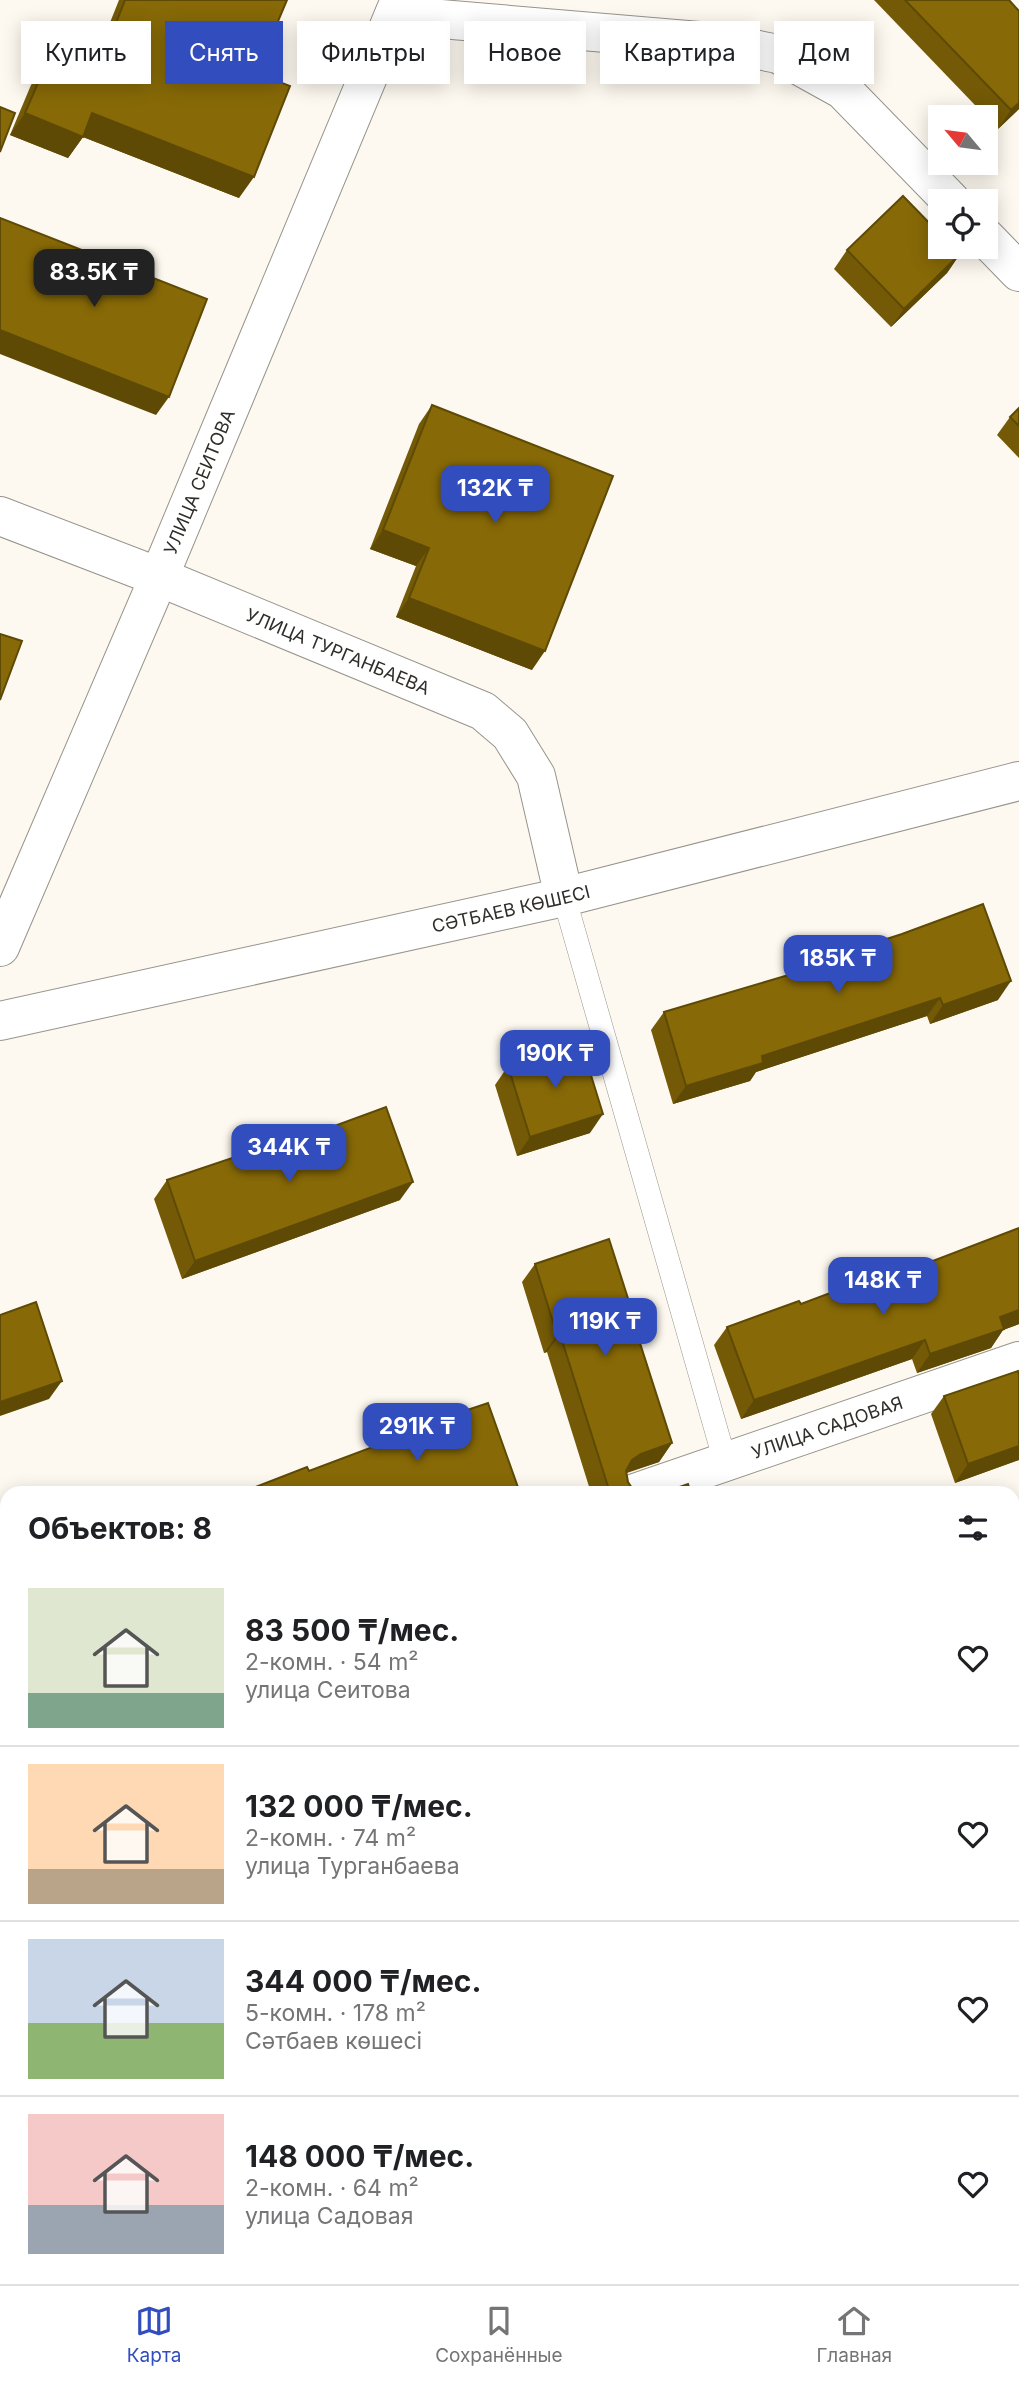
<!DOCTYPE html>
<html lang="ru">
<meta charset="utf-8">
<style>
:root{--surface:#fff;--page:#f2f2f2;--text:#202124;--muted:#757577;--line:#e0e0e0;--accent:#324dbe}
body{margin:0;font-family:Inter,sans-serif;background:var(--page);color:var(--text);height:100vh;display:flex;flex-direction:column;font-size:26px;white-space:nowrap}
*{box-sizing:border-box;margin:0}
p{font-size:23px;color:var(--muted)}
.icon{flex:none;width:38px;height:38px;fill:none;stroke:currentColor;stroke-width:2;stroke-linecap:round;stroke-linejoin:round}
.map{position:relative;flex:1;overflow:hidden}
.side{position:absolute;left:0px;top:1486px;width:1020px;height:800px;display:flex;flex-direction:column;background:var(--surface);border-radius:21px 21px 0 0;box-shadow:0 4px 18px #0003}
.side>*{flex:none}
.hud{position:absolute;left:21px;top:21px;width:978px;height:63px;display:flex;gap:14px}
.needle{width:46px;rotate:299deg}
.tools{position:absolute;left:928px;top:105px;display:grid;gap:14px}
.tools a{display:grid;place-items:center;width:70px;height:70px;border-radius:0px;background:var(--surface);box-shadow:0 4px 18px #0003;font-size:35px}
.price{position:absolute;translate:-50% -60px;padding:0 16px;border-radius:14px;background:var(--accent);color:#fff;font-size:23px;line-height:46px;filter:drop-shadow(0 2px 4px #0008)}
.price::after{content:'';position:absolute;left:50%;top:42px;width:21px;height:16px;margin-left:-10px;background:inherit;clip-path:polygon(0 0,100% 0,50% 100%)}
.price.on{background:#222;color:#fff}
ul{padding:0;list-style:none}
li{display:flex;align-items:center;gap:21px;height:175px;padding:0 28px}
li+li{border-top:2px solid var(--line)}
li span{display:grid;place-items:center;flex:none;width:196px;height:140px;border-radius:0px;color:#555}
li>.icon{margin-inline-start:auto}
span .icon{width:84px;height:84px;fill:#fffc;stroke-width:1}
li b{font-size:30px}
h2{display:flex;justify-content:space-between;align-items:center;height:84px;padding:0 28px;font-size:30px}
.chip{padding:0 24px;border-radius:0px;background:var(--surface);box-shadow:0 4px 18px #0003;font-size:24px;line-height:63px}
.chip.on{background:var(--accent);color:#fff}
.dock{display:flex;justify-content:space-around;align-items:center;height:98px;border-top:2px solid var(--line);background:var(--surface);font-size:19px;color:var(--muted)}
.dock a{display:grid;justify-items:center;gap:4px}
.dock .on{color:var(--accent)}
.map>svg:first-child{display:block}
.lines{fill:none;stroke-linecap:round;stroke-linejoin:round}
.lane-casing{stroke:#97948c;stroke-width:24}
.street-casing{stroke:#97948c;stroke-width:40}
.primary-casing{stroke:#97948c;stroke-width:40}
.lane{stroke:#fff;stroke-width:23}
.street{stroke:#fff;stroke-width:38}
.primary{stroke:#fff;stroke-width:38}
.wall{fill:#745a06}
.shaded-wall{fill:#5e4a05}
.building{fill:#876907;stroke:#5e4a05;stroke-width:2}
.labels{text-anchor:middle;dominant-baseline:central;stroke-width:7;stroke-linejoin:round;paint-order:stroke}
.street-label{font-size:18px;fill:#2f2e2a;stroke:#fdf9f0}
</style>
<div class="map">
<svg width="1019" height="2284" viewBox="0 0 1019 2284">
<rect width="100%" height="100%" fill="#fdf9f0"/>
<g class="lines">
<defs>
<path id="lane" d="M564 897 725 1461"/>
<g id="street">
<path d="M394 15 723 43 778 54 843 90 951 201"/>
<path d="M985 237 1019 272"/>
<path id="s1" d="M0 516 159 577 483 711 510 734 536 776 564 897"/>
<path id="s2" d="M0 947 159 577 400 0"/>
<path id="s3" d="M635 1493 1019 1361"/>
<path d="M0 1712 7 1710"/>
<path d="M1013 1964 1019 1962"/>
<path d="M0 2103 7 2106"/>
<path d="M1013 2182H1019"/>
<path d="M904 2278V2284"/>
</g>
<g id="primary">
<path id="s4" d="M0 1021 564 897 1019 781"/>
</g>
</defs>
<use href="#lane" class="lane-casing"/>
<use href="#street" class="street-casing"/>
<use href="#primary" class="primary-casing"/>
<use href="#lane" class="lane"/>
<use href="#street" class="street"/>
<use href="#primary" class="primary"/>
</g>
<g class="wall">
<path d="M119 0H287L256 73 239 198 83 137 68 158 10 135 31 85 46 64 87 80Z"/>
<path d="M874 0H1009L1019 11V109L998 129Z"/>
<path d="M847 250 960 254 947 273 891 327 834 269Z"/>
<path d="M432 405 532 670 396 617 416 566 370 549 419 424Z"/>
<path d="M1019 408V458L997 435 1010 417Z"/>
<path d="M791 970 998 1000 930 1024 927 1016 756 1072 750 1081 673 1104 651 1030 664 1012 787 976Z"/>
<path d="M508 1066 590 1133 517 1156 495 1085Z"/>
<path d="M245 1159 400 1200 182 1279 154 1199 167 1180Z"/>
<path d="M1019 1228V1324L1003 1330 991 1348 917 1373 912 1359 741 1419 714 1345 727 1327 912 1269Z"/>
<path d="M535 1264 631 1313 672 1443 659 1462 627 1473 628 1482 634 1491 637 1493H591L547 1352 544 1353 522 1282Z"/>
<path d="M1019 1375V1460L955 1483 931 1414 944 1396Z"/>
<path d="M0 1710 7 1714V1803L0 1805Z"/>
<rect x="742" y="2278" width="96" height="6"/>
<path d="M979 2278H1013L1019 2284H979Z"/>
</g>
<g class="shaded-wall">
<path d="M1019 103V109L998 129 1011 110Z"/>
<path d="M25 113H92L254 177 239 198 83 137 68 158 10 135Z"/>
<path d="M960 254 947 273 891 327 904 309Z"/>
<path d="M0 330 169 397 156 415 0 354Z"/>
<path d="M383 530 429 548 416 566 370 549Z"/>
<path d="M409 598 545 651 532 670 396 617Z"/>
<path d="M1011 981 998 1000 930 1024 943 1005Z"/>
<path d="M940 998 927 1016 756 1072 750 1081 673 1104 686 1086 762 1056Z"/>
<path d="M603 1114 590 1133 517 1156 530 1137Z"/>
<path d="M413 1182 400 1200 182 1279 195 1261Z"/>
<path d="M1019 1310V1324L1003 1330 991 1348 917 1373 930 1354 1000 1317Z"/>
<path d="M560 1334 547 1352 544 1353 557 1335Z"/>
<path d="M925 1340 912 1359 741 1419 754 1400Z"/>
<path d="M62 1381 49 1399 0 1416V1402Z"/>
<path d="M672 1443 659 1462 628 1472 619 1478 632 1460 641 1454Z"/>
<path d="M1019 1446V1460L955 1483 968 1464Z"/>
<path d="M7 1673V1689L0 1690V1676Z"/>
<path d="M7 1795V1803L0 1805Z"/>
<path d="M1019 1843V1857L1013 1859V1845Z"/>
<path d="M1013 2083H1019V2101L1013 2102Z"/>
</g>
<g class="building">
<path d="M125 0H287L256 73 290 86 254 177 92 113 83 137 25 113 46 64 93 82Z"/>
<path d="M905 0H1009L1019 11V103L1011 110Z"/>
<path d="M0 107 15 113 0 152Z"/>
<path d="M903 196 940 234V247H952L960 254 904 309 847 250Z"/>
<path d="M0 218 207 299 169 397 0 330Z"/>
<path d="M432 405 613 476 545 651 409 598 429 548 383 530Z"/>
<path d="M1019 408V426L1010 417Z"/>
<path d="M0 634 22 641 0 700Z"/>
<path d="M983 904 1011 981 943 1005 940 998 762 1056 763 1063 686 1086 664 1012 792 974 791 970 902 934Z"/>
<path d="M581 1043 603 1114 530 1137 508 1066Z"/>
<path d="M386 1107 413 1182 195 1261 167 1180 244 1154 245 1159Z"/>
<path d="M1019 1228V1310L1000 1317 1004 1329 930 1354 925 1340 754 1400 727 1327 799 1301 801 1304 910 1263 912 1269Z"/>
<path d="M609 1239 632 1311 630 1312 672 1443 641 1454 632 1460 626 1471 628 1482 634 1491 637 1493H610L560 1334 557 1335 535 1264Z"/>
<path d="M36 1302 62 1381 0 1402V1315Z"/>
<path d="M1018 1371 1019 1375V1446L968 1464 944 1396Z"/>
<path d="M488 1403 520 1493H240L307 1467 309 1471 418 1430 417 1427Z"/>
<path d="M688 1484 691 1493H662Z"/>
<path d="M7 1572V1673L0 1676V1575Z"/>
<path d="M0 1710 7 1714V1771L0 1751Z"/>
<path d="M1018 1762 1019 1765V1843L1013 1845V1764Z"/>
<rect x="1013" y="2000" width="6" height="83"/>
<path d="M1013 2205H1019V2284H992V2278H1013Z"/>
<rect x="755" y="2278" width="83" height="6"/>
</g>
<g class="labels">
<g class="street-label">
<text stroke="none"><textPath href="#s2" startOffset="506">УЛИЦА СЕИТОВА</textPath></text>
<text stroke="none"><textPath href="#s1" startOffset="364">УЛИЦА ТУРГАНБАЕВА</textPath></text>
<text stroke="none"><textPath href="#s4" startOffset="523">СӘТБАЕВ КӨШЕСІ</textPath></text>
<text stroke="none"><textPath href="#s3" startOffset="203">УЛИЦА САДОВАЯ</textPath></text>
</g>
</g>
</svg>
<div class="tools">
<a><svg class="needle" viewBox="-14 -14 28 28"><path d="M0-13l5 13h-10z" fill="#e53935"/><path d="M0 13l5-13h-10z" fill="#757577"/></svg></a>
<a><svg class="icon" aria-label="locate" viewBox="0 0 24 24"><circle cx="12" cy="12" r="6"/><path d="M12 2v4M12 18v4M2 12h4M18 12h4"/></svg></a>
</div>
<b class="price on" style="left:94px;top:309px">83.5K ₸</b>
<b class="price" style="left:495px;top:525px">132K ₸</b>
<b class="price" style="left:838px;top:995px">185K ₸</b>
<b class="price" style="left:555px;top:1090px">190K ₸</b>
<b class="price" style="left:289px;top:1184px">344K ₸</b>
<b class="price" style="left:883px;top:1317px">148K ₸</b>
<b class="price" style="left:605px;top:1358px">119K ₸</b>
<b class="price" style="left:417px;top:1463px">291K ₸</b>
<div class="hud">
<a class="chip">Купить</a>
<a class="chip on">Снять</a>
<a class="chip">Фильтры</a>
<a class="chip">Новое</a>
<a class="chip">Квартира</a>
<a class="chip">Дом</a>
</div>
<section class="side">
<h2>Объектов: 8<svg class="icon" aria-label="filters" viewBox="0 0 24 24"><path d="M4 7h16M4 17h16"/><circle cx="9" cy="7" r="2"/><circle cx="15" cy="17" r="2"/></svg></h2>
<ul>
<li><span style="background:linear-gradient(#dfe7d0 75%,#7fa58c 0)"><svg class="icon" aria-label="home" viewBox="0 0 24 24"><path d="M3 11l9-7 9 7M6 9v11h12V9"/></svg></span><div><b>83 500 ₸/мес.</b><p>2-комн. · 54 m²</p><p>улица Сеитова</p></div><svg class="icon" aria-label="heart" viewBox="0 0 24 24"><path d="M12 20l-8-8c-3-5 5-10 8-4 3-6 11-1 8 4z"/></svg></li>
<li><span style="background:linear-gradient(#ffd9b3 75%,#b9a48a 0)"><svg class="icon" aria-label="home" viewBox="0 0 24 24"><path d="M3 11l9-7 9 7M6 9v11h12V9"/></svg></span><div><b>132 000 ₸/мес.</b><p>2-комн. · 74 m²</p><p>улица Турганбаева</p></div><svg class="icon" aria-label="heart" viewBox="0 0 24 24"><path d="M12 20l-8-8c-3-5 5-10 8-4 3-6 11-1 8 4z"/></svg></li>
<li><span style="background:linear-gradient(#c9d6e8 60%,#8fb573 0)"><svg class="icon" aria-label="home" viewBox="0 0 24 24"><path d="M3 11l9-7 9 7M6 9v11h12V9"/></svg></span><div><b>344 000 ₸/мес.</b><p>5-комн. · 178 m²</p><p>Сәтбаев көшесі</p></div><svg class="icon" aria-label="heart" viewBox="0 0 24 24"><path d="M12 20l-8-8c-3-5 5-10 8-4 3-6 11-1 8 4z"/></svg></li>
<li><span style="background:linear-gradient(#f6c9c9 65%,#9aa5b1 0)"><svg class="icon" aria-label="home" viewBox="0 0 24 24"><path d="M3 11l9-7 9 7M6 9v11h12V9"/></svg></span><div><b>148 000 ₸/мес.</b><p>2-комн. · 64 m²</p><p>улица Садовая</p></div><svg class="icon" aria-label="heart" viewBox="0 0 24 24"><path d="M12 20l-8-8c-3-5 5-10 8-4 3-6 11-1 8 4z"/></svg></li>
</ul>
</section>
</div>
<nav class="dock">
<a class="on"><svg class="icon" aria-label="map" viewBox="0 0 24 24"><path d="M3 6l6-2 6 2 6-2v14l-6 2-6-2-6 2zM9 4v14M15 6v14"/></svg>Карта</a>
<a><svg class="icon" aria-label="saved" viewBox="0 0 24 24"><path d="M7 4h10v16l-5-4-5 4z"/></svg>Сохранённые</a>
<a><svg class="icon" aria-label="home" viewBox="0 0 24 24"><path d="M3 11l9-7 9 7M6 9v11h12V9"/></svg>Главная</a>
</nav>
